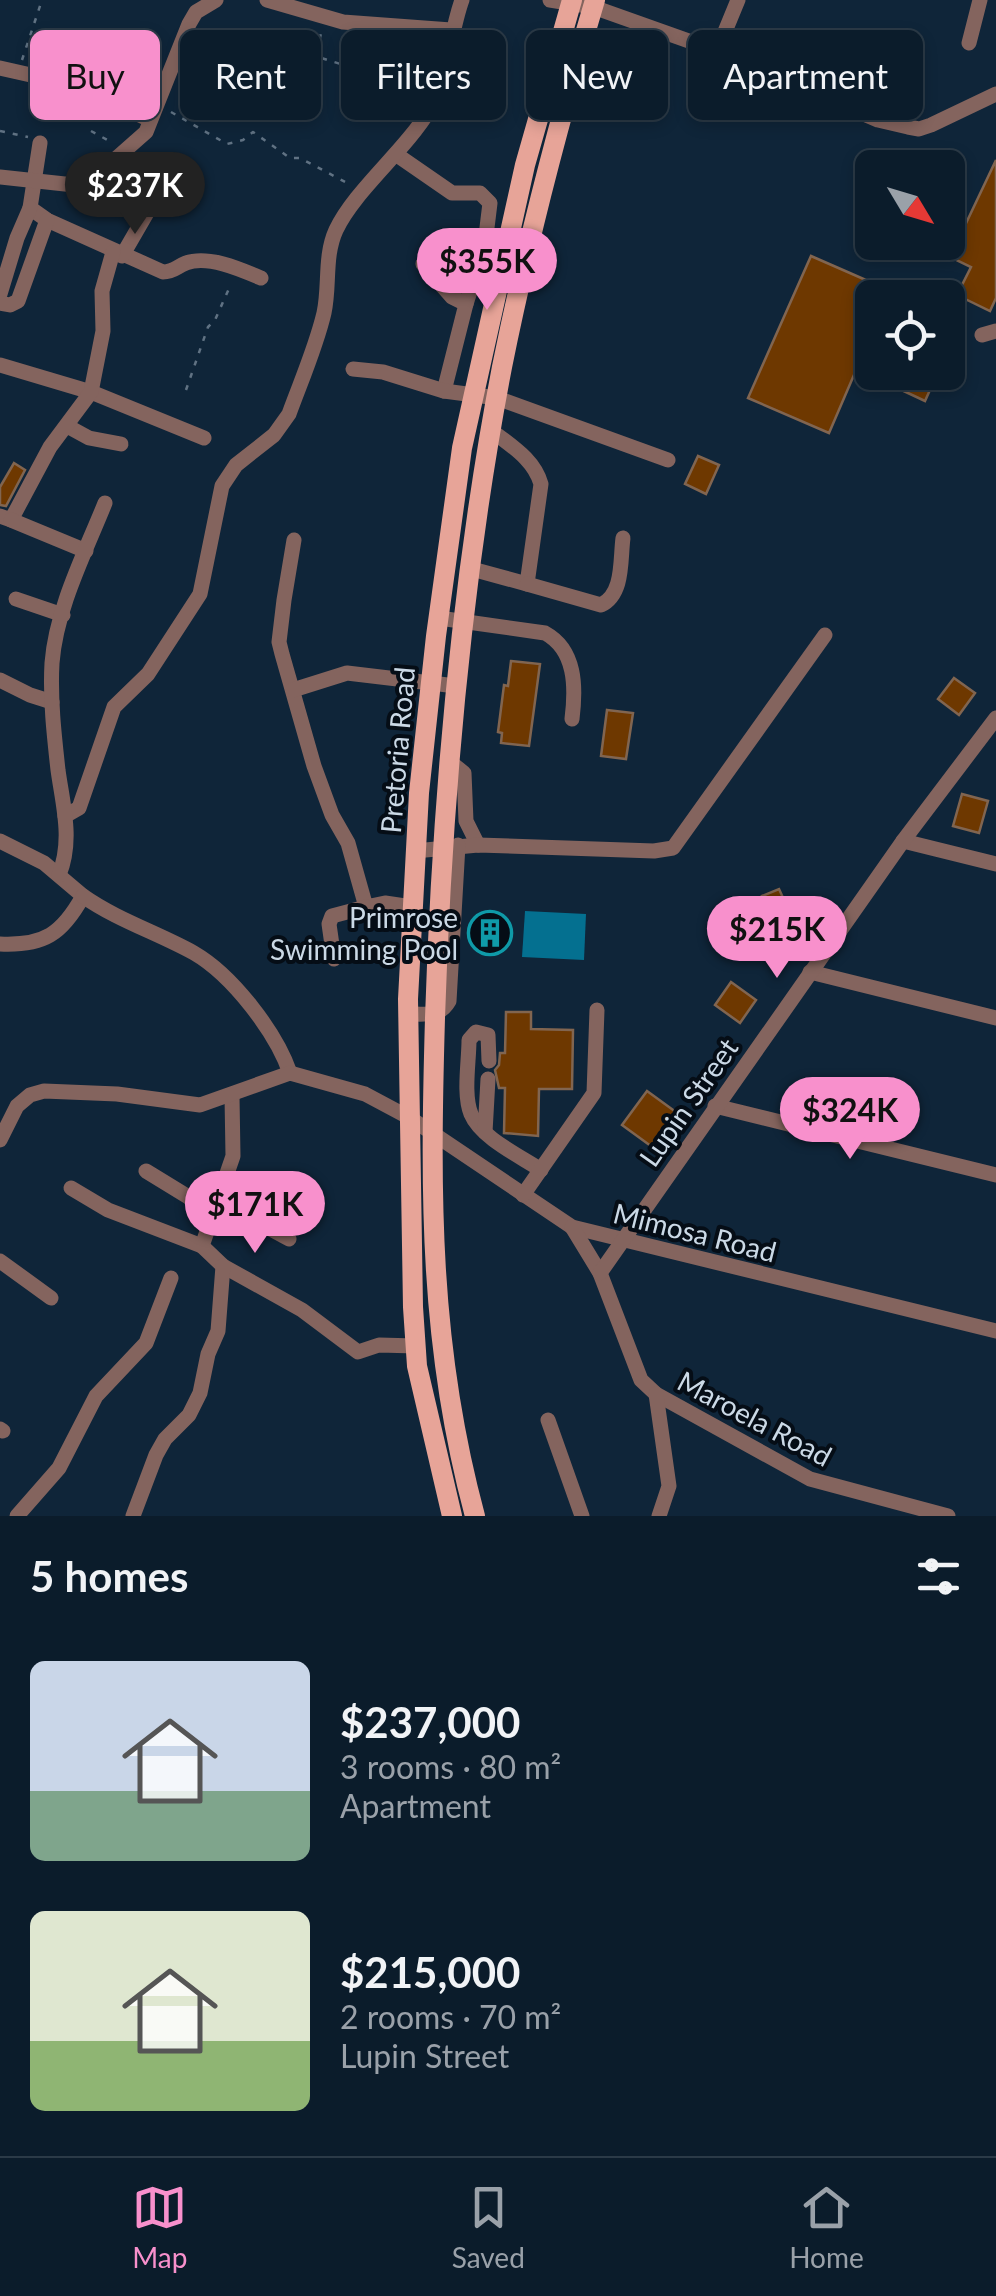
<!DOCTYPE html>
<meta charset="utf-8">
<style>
:root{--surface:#0b1c2b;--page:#142533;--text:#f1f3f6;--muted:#9aa1a9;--line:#2b3a47;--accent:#f890cc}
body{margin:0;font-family:Lato,sans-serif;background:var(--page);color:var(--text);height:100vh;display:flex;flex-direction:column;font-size:38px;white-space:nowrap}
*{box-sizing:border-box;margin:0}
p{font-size:32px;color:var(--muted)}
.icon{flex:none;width:55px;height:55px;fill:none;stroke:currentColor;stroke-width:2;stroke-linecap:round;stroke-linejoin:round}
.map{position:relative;height:1516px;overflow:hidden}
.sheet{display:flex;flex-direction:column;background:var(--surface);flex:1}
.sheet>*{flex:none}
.guide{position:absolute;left:30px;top:30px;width:938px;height:90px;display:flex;gap:20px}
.needle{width:65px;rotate:128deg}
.controls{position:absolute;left:855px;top:150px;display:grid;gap:20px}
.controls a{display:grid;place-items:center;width:110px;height:110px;border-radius:15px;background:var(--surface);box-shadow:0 5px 15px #0003,0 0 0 2px var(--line);font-size:50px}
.price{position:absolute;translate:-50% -85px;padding:0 22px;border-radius:35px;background:var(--accent);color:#111;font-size:32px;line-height:65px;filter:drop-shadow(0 2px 5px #0008)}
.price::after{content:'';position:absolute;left:50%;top:60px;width:30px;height:22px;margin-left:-15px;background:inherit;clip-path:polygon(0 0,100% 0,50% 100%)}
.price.on{background:#222;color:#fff}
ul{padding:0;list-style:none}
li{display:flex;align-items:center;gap:30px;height:250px;padding:0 30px}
li span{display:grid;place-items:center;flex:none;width:280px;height:200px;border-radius:15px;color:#555}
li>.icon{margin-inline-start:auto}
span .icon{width:120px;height:120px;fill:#fffc;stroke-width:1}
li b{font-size:42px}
h2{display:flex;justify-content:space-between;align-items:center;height:120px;padding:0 30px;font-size:42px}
.chip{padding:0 35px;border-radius:15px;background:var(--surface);box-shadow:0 5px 15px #0003,0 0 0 2px var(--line);font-size:35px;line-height:90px}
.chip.on{background:var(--accent);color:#111}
.dock{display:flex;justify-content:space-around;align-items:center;height:140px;border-top:2px solid var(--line);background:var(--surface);font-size:28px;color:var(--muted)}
.dock a{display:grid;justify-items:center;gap:5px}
.dock .on{color:var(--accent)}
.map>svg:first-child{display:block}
.water{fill:#047090}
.building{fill:#6e3800;stroke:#816550;stroke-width:2.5}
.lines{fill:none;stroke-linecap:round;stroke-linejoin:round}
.path{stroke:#607283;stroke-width:2.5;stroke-dasharray:5 8;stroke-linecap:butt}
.minor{stroke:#84645e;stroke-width:15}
.major{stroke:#e7a498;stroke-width:20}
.labels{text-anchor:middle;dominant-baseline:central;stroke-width:8;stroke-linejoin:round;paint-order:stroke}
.street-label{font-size:28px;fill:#cbd9e6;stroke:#050d16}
.poi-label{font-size:28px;fill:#cbd9e6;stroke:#050d16;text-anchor:end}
</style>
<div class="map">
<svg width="996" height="1516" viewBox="0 0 996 1516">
<rect width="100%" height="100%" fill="#0f2539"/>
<path class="water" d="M525 911 586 914 584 960 522 957Z"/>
<g class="building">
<path d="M996 160V298L990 311 957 295 971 267 950 257Z"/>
<path d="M811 256 907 298H872V333L829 433 748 398Z"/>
<path d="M863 372H938L925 401Z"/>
<path d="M698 456 719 465 706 494 685 484Z"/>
<path d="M14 463 25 470 6 506 0 505V487Z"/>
<path d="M511 661 540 664 529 746 501 743 502 733 498 732 504 685 508 686Z"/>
<path d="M954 678 975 693 959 715 938 699Z"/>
<path d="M607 710 633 713 626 759 601 756Z"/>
<path d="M962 794 988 801 979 833 953 826Z"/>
<path d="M779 889 801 937 783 945 762 896Z"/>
<path d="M731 982 756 1000 740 1023 715 1005Z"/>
<path d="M506 1012H531V1029L573 1030 572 1089H539L538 1136 504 1133 505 1088H499L495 1070 499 1065 500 1053H505Z"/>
<path d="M647 1091 680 1115 655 1149 622 1125Z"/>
</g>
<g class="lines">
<g class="path">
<path d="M260 39 347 66 413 55"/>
<path d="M22 60 42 0"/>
<path d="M309 90 321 33"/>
<path d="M171 112 227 144 243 140 253 132 290 158H300L349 184"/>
<path d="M0 131 28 137"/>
<path d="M91 131 111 142"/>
<path d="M133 166 146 177"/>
<path d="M170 188 180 184"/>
<path d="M186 390 208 327 215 320 231 284"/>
</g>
<g class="minor">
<path d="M267 0 343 22 451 30"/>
<path d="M550 0 593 7 717 51 878 120 908 127 919 129 931 125 996 94"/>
<path d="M969 43 980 0"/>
<path d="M717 51 738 0"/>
<path d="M0 68 62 82 90 98 121 106 150 120"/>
<path d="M40 143 30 208 47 220 163 272C174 272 176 267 186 263 208 255 240 269 261 278"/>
<path d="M397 155 452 193H480L490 203 485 244 466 304"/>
<path d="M0 177 74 185 103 170 146 132 189 24 196 12 216 0"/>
<path d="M122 256 148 211 155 185"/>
<path d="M423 264 452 297 466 304 444 391"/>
<path d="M0 294 17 238 30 208"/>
<path d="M0 303 10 305 18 301 47 220"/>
<path d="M982 335 996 331"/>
<path d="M0 365 91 392 204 438"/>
<path d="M353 369 383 372 444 391 497 398 668 460"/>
<path d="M67 426 89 438 121 444"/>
<path d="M0 516 11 520 50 447 91 392 103 331 102 291 113 252"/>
<path d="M11 520 86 551"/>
<path d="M294 540 284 600 279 642 282 654 314 766 332 815 348 843 366 907 385 903 412 907"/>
<path d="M472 569 527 584 541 484C534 459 511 446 491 430"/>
<path d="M527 584 601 605C624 594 620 560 623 538"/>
<path d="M16 599 63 615"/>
<path d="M439 618 545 633C576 650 576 687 572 719"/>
<path d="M0 680 30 695 52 702"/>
<path d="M293 690 347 673 456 686"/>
<path d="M449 761 464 773 466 821 478 845"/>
<path d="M65 816 79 808 114 707 148 674 200 594 222 486 236 465 274 435 289 414C301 381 316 347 324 313 330 286 324 256 336 230 355 190 405 151 430 109 449 76 449 36 462 0"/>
<path d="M0 841 44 863 83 896C62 934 44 946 0 944"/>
<path d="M903 841 996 864"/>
<path d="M415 851 478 845 654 851 673 848 825 635"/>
<path d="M59 875C73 840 63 806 58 770 54 734 50 698 52 663 56 609 85 553 105 503"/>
<path d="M83 896C117 920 158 933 194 953 232 975 276 1032 290 1073"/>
<path d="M334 959 329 924 332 916 366 907"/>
<path d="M810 972 996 1018"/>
<path d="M409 1014C425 1014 440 1017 449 1001L458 845"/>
<path d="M489 1061 488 1035 476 1032 469 1040C469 1062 463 1094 471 1114 481 1138 520 1156 541 1170"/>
<path d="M232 1096 233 1156 202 1246 223 1266 302 1310 358 1352 379 1345 416 1346"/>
<path d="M715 1106 996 1175"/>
<path d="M485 1132 488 1079"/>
<path d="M0 1140 17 1106 30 1095 44 1091 117 1094 200 1105 290 1073 365 1094 410 1118 572 1227 996 1331"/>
<path d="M146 1171 195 1201 263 1225 289 1239"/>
<path d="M71 1188 108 1210 202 1246"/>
<path d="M523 1195 594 1093 597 1010"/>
<path d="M572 1227 600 1273 641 1380 656 1394 810 1479 948 1516"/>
<path d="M0 1261 51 1298"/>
<path d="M600 1273 903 841 996 718"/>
<path d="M656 1394 669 1486 659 1516"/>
<path d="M548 1420 582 1516"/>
<path d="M0 1429 3 1431"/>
<path d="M17 1516 59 1468 96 1396 146 1343 171 1278"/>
<path d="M133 1516 156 1455 165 1439 189 1415 200 1393 208 1354 218 1331 223 1266"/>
</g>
<g class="major">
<path d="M452 1516 417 1366 413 1307 408 999 419 793 436 636 462 448 525 165 572 0"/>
<path d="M475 1516C429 1346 430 1193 435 1018 442 800 461 581 502 367 527 243 559 121 595 0"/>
</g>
</g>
<defs>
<symbol id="building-ring" viewBox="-11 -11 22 22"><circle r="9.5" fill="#050d16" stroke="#0f9aa8" stroke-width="1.5"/><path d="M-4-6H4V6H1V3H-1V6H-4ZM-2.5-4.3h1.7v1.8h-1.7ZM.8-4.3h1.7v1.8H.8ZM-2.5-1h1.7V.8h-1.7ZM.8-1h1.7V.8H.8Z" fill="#0f9aa8"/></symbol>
</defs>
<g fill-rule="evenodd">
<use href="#building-ring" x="465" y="908" width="50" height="50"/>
</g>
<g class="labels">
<g class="street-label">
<text transform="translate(397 750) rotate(-85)">Pretoria Road</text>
<text transform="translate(688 1102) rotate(-55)">Lupin Street</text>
<text transform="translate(695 1232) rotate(14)">Mimosa Road</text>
<text transform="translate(755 1418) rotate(28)">Maroela Road</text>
</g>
<g class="poi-label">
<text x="458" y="917">Primrose<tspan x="458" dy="32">Swimming Pool</tspan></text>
</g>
</g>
</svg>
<div class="controls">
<a><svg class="needle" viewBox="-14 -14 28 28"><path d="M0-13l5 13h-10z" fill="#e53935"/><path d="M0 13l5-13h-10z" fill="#9aa1a9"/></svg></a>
<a><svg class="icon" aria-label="locate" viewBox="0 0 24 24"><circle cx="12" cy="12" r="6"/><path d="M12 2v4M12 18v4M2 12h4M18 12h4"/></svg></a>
</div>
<b class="price on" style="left:135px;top:237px">$237K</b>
<b class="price" style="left:487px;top:313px">$355K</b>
<b class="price" style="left:777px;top:981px">$215K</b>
<b class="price" style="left:850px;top:1162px">$324K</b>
<b class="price" style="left:255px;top:1256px">$171K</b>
<div class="guide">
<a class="chip on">Buy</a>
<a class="chip">Rent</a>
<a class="chip">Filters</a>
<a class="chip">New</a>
<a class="chip">Apartment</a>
</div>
</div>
<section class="sheet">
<h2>5 homes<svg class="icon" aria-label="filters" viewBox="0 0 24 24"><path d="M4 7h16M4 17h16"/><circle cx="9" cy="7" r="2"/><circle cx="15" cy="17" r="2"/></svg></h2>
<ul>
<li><span style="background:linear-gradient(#c9d6e8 65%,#7fa58c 0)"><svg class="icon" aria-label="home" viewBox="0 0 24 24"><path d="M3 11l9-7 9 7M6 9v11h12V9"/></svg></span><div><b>$237,000</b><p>3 rooms · 80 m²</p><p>Apartment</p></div></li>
<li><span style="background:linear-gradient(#dfe7d0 65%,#8fb573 0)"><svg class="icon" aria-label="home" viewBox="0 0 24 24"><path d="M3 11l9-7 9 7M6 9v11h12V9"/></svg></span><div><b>$215,000</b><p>2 rooms · 70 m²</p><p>Lupin Street</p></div></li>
</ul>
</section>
<nav class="dock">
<a class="on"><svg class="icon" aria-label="map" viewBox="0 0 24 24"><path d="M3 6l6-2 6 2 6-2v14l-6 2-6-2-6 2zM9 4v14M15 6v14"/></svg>Map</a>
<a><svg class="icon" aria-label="saved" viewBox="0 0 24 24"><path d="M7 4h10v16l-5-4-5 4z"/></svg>Saved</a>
<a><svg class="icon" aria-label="home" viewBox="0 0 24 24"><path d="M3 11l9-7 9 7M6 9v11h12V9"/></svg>Home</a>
</nav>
